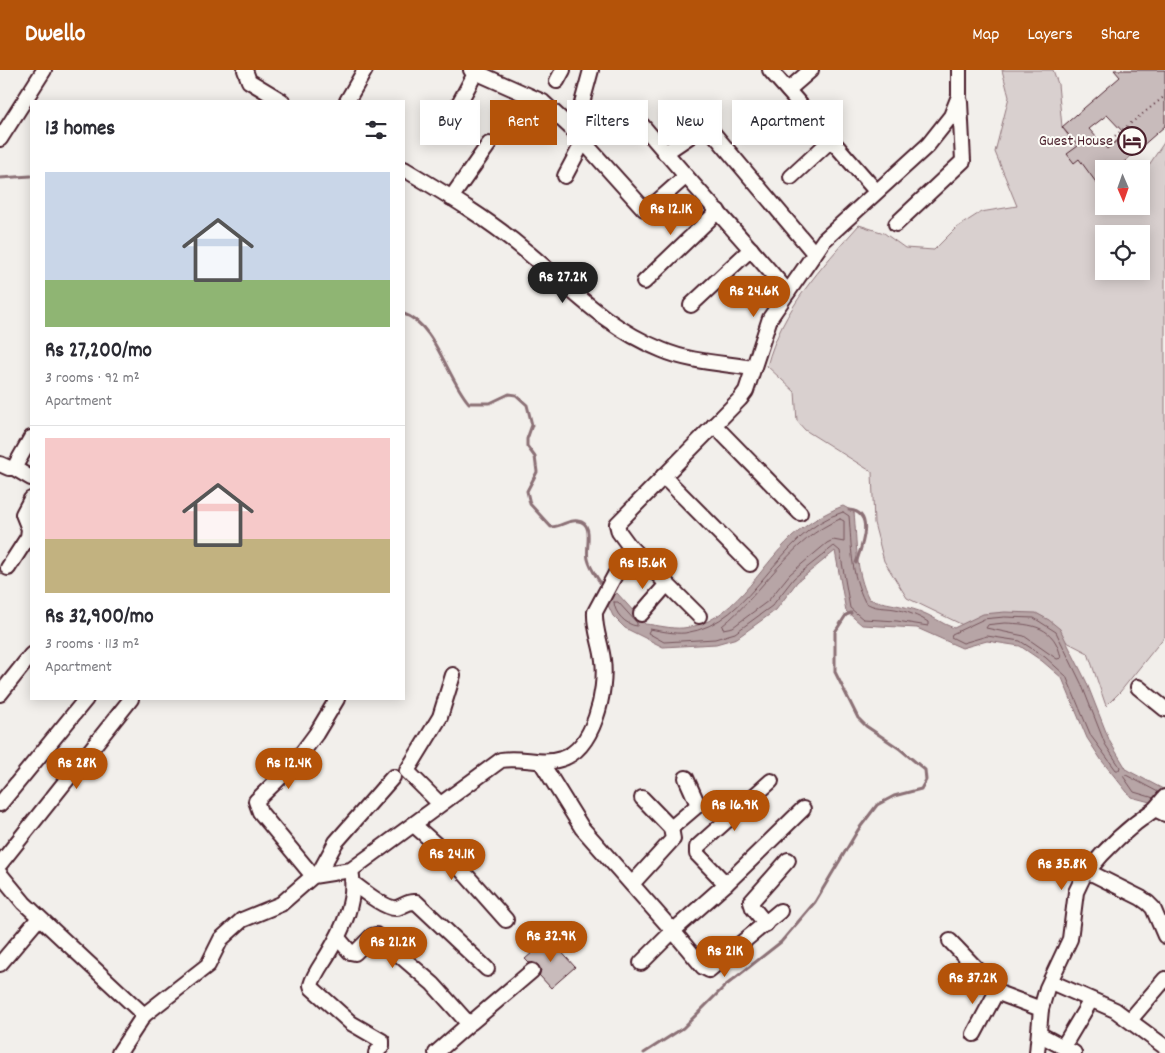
<!DOCTYPE html>
<meta charset="utf-8">
<style>
:root{--surface:#fff;--page:#f7f7f7;--text:#2b2b33;--muted:#7c7c81;--line:#e1e1e2;--accent:#b45309}
body{margin:0;font-family:Dekko,sans-serif;background:var(--page);color:var(--text);height:100vh;display:flex;flex-direction:column;font-size:19px;white-space:nowrap}
*{box-sizing:border-box;margin:0}
p{font-size:16px;color:var(--muted)}
.icon{flex:none;width:28px;height:28px;fill:none;stroke:currentColor;stroke-width:2;stroke-linecap:round;stroke-linejoin:round}
.map{position:relative;flex:1;overflow:hidden}
.details{position:absolute;left:30px;top:30px;width:375px;height:600px;display:flex;flex-direction:column;background:var(--surface);border-radius:0px;box-shadow:0 2px 12px #0003}
.details>*{flex:none}
.banner{position:absolute;left:420px;top:30px;width:475px;height:45px;display:flex;gap:10px}
.needle{width:32px;rotate:178deg}
.controls{position:absolute;left:1095px;top:90px;display:grid;gap:10px}
.controls a{display:grid;place-items:center;width:55px;height:55px;border-radius:0px;background:var(--surface);box-shadow:0 2px 12px #0003;font-size:25px}
.price{position:absolute;translate:-50% -42px;padding:0 11px;border-radius:18px;background:var(--accent);color:#fff;font-size:16px;line-height:32px;filter:drop-shadow(0 1px 2px #0008)}
.price::after{content:'';position:absolute;left:50%;top:30px;width:15px;height:11px;margin-left:-8px;background:inherit;clip-path:polygon(0 0,100% 0,50% 100%)}
.price.current{background:#222;color:#fff}
ul{padding:0;list-style:none}
li{display:grid;align-content:center;gap:10px;height:265px;padding:0 15px}
li+li{border-top:1px solid var(--line)}
li span{display:grid;place-items:center;height:155px;border-radius:0px;color:#555}
li>.icon{margin-inline-start:auto}
span .icon{width:90px;height:90px;fill:#fffc;stroke-width:1}
li b{font-size:21px}
h2{display:flex;justify-content:space-between;align-items:center;height:60px;padding:0 15px;font-size:21px}
.tag{padding:0 18px;border-radius:0px;background:var(--surface);box-shadow:0 2px 12px #0003;font-size:18px;line-height:45px}
.tag.current{background:var(--accent);color:#fff}
header{display:flex;align-items:center;gap:30px;box-sizing:border-box;height:70px;padding:0 25px;background:var(--accent);color:#fff}
header strong{font-size:24px}
nav{display:flex;gap:28px;margin-inline-start:auto;font-size:18px}
.map>svg:first-child{display:block}
.green{fill:#d9d0cf;stroke:#92787d;fill-rule:evenodd}
.water{fill:#b7a5a6;stroke:#8b6f75}
.lines{fill:none;stroke-linecap:round;stroke-linejoin:round}
.shore{stroke:#76555c;stroke-width:1}
.stream{stroke:#8b6f75;stroke-width:3}
.building{fill:#c8bbbb;stroke:#4a1f2b;fill-rule:evenodd}
.minor-casing{stroke:#4a1f2b;stroke-width:18}
.path{stroke:#4a1f2b;stroke-width:2;stroke-dasharray:1 4;stroke-linecap:butt}
.minor{stroke:#fdfcf7;stroke-width:14}
.labels{text-anchor:middle;dominant-baseline:central;stroke-width:4;stroke-linejoin:round;paint-order:stroke}
.poi-label{font-size:16px;fill:#4a1f2b;stroke:#fdfcf7;text-anchor:end}
</style>
<header>
<strong>Dwello</strong>
<nav><a>Map</a><a>Layers</a><a>Share</a></nav>
</header>
<div class="map">
<svg width="1165" height="983" viewBox="0 0 1165 983">
<rect width="100%" height="100%" fill="#f2efeb"/>
<filter id="ink" filterUnits="userSpaceOnUse"><feTurbulence type="fractalNoise" baseFrequency=".02" numOctaves="2"/><feDisplacementMap in="SourceGraphic" scale="10" xChannelSelector="R" yChannelSelector="G"/><feConvolveMatrix kernelMatrix="1 2 1 2 8 2 1 2 1" color-interpolation-filters="sRGB"/></filter>
<g filter="url(#ink)">
<path class="green" d="M1002 0H1053L1058 14 1062 57 1104 117V136H1141V107L1165 71V566L1120 622 1106 636 1088 583 1059 568 967 557 907 528 884 491 874 453 872 402 805 360 797 351 795 322 767 296C782 239 821 198 859 155L884 163 905 178 934 180 956 158 981 142 1017 136 995 82 1009 27ZM1104 164H1141V201H1104Z"/>
<path class="water" d="M843 436 854 442C857 473 855 501 869 529 886 534 902 535 919 541 931 545 942 554 954 558L983 544 1005 542 1036 543 1049 550 1060 559 1086 611 1110 672 1127 700 1165 720V736L1131 727 1102 691 1087 668 1062 608 1042 591 1020 576 987 571 962 578 917 558 862 555 846 541 835 481 797 512 776 540 737 568 716 574 663 577 625 558 613 546 606 531 617 523 645 554C657 555 671 559 683 558 733 554 758 498 792 467 807 454 824 443 843 436Z"/>
<g class="lines">
<g class="shore">
<path d="M843 442 849 446C852 478 850 502 865 532 874 539 884 537 895 539 906 541 919 546 928 552V556L897 551 863 549 850 538 840 481 834 476 794 508 772 536 735 563 715 569 664 572 648 563 650 559C661 561 674 564 685 563 755 553 776 462 843 442Z"/>
<path d="M840 449 844 451V472L833 470 827 473 790 504 768 531 733 557 723 559 722 556C763 523 790 469 840 449Z"/>
<path d="M614 532H618L637 553V556C626 555 614 543 614 532Z"/>
<path d="M1005 547 1034 548 1056 562 1081 613 1105 674 1120 697 1119 700H1116L1091 666 1066 606 1045 587 1020 571 987 566 963 573 951 567 952 564 984 549Z"/>
<path d="M1005 553C1032 554 1055 556 1061 588L1057 589 1024 566 986 558 988 555Z"/>
<path d="M1154 728 1134 722 1123 706 1126 705 1158 722"/>
</g>
<g class="stream">
<path d="M0 108 31 106"/>
<path d="M404 244C435 254 447 308 469 333H490L509 324 516 325 527 335 532 355 527 369V376L535 387 537 402 527 421 530 434 551 457C561 457 569 449 578 451 595 453 585 478 588 489 590 499 598 508 603 517"/>
<path d="M849 440C876 442 861 478 856 493"/>
<path d="M644 983 683 958 725 916 781 872 815 832 858 760 877 735 894 726 921 719 926 710 925 700 900 679 866 656 858 648 835 602V562L846 545 851 543"/>
</g>
</g>
<g class="building">
<path d="M1114 0H1165V56L1116 99H1104V110L1098 115 1079 89 1074 93 1067 84 1078 76 1062 57 1120 7ZM1107 45 1125 64 1107 79 1089 59Z"/>
<path d="M549 868 575 897 551 918 539 905 541 900 538 895 529 893 525 889Z"/>
</g>
<g class="lines">
<defs>
<g id="minor">
<path d="M245 0 249 11 282 31"/>
<path d="M471 0 543 32 572 59"/>
<path d="M591 0 579 44 572 59 644 139 650 138 685 107"/>
<path d="M770 0 876 121"/>
<path d="M557 11 563 0"/>
<path d="M788 20 811 0"/>
<path d="M347 31 365 0"/>
<path d="M450 50 476 2"/>
<path d="M642 55C690 112 740 166 788 222"/>
<path d="M0 69 44 0"/>
<path d="M665 83 702 58H709L814 183"/>
<path d="M404 99C446 124 490 150 527 182 573 220 605 257 662 280 690 292 722 293 752 298"/>
<path d="M565 106 583 72"/>
<path d="M791 107 831 70"/>
<path d="M451 128 489 74"/>
<path d="M896 154 963 91 960 32"/>
<path d="M644 212 718 141"/>
<path d="M691 235 751 179"/>
<path d="M714 355 800 443"/>
<path d="M0 394 9 398H14L31 368"/>
<path d="M14 398 31 408"/>
<path d="M663 406 750 494"/>
<path d="M630 477 699 546"/>
<path d="M8 498 28 467 29 459 23 444 31 429"/>
<path d="M641 544 667 514"/>
<path d="M1138 617 1165 639"/>
<path d="M0 624 31 585"/>
<path d="M541 692 582 758 673 861 726 814 803 739"/>
<path d="M0 734 86 629"/>
<path d="M440 734 407 701 440 647 453 605"/>
<path d="M1155 739 1165 727"/>
<path d="M414 755 451 788 506 850"/>
<path d="M671 758 698 735 686 708"/>
<path d="M0 794 131 629"/>
<path d="M351 800C357 830 343 859 328 884 322 894 314 904 311 915L312 918 351 953 382 971V976L376 983"/>
<path d="M1087 802C1106 778 1130 756 1155 739L1165 744"/>
<path d="M0 804 24 833 144 945"/>
<path d="M318 805 336 772 393 707"/>
<path d="M313 806 260 742 256 731 293 695 316 664 337 629"/>
<path d="M354 814C362 820 387 840 397 838 404 836 407 831 416 832L487 899"/>
<path d="M632 814 673 769 671 758 642 728"/>
<path d="M726 814 697 784V777L771 711"/>
<path d="M766 854 753 838 751 832 788 790"/>
<path d="M338 868 350 882 355 883 372 866 376 865 433 914 468 953 472 952 532 901"/>
<path d="M950 871 1001 924 1041 939"/>
<path d="M641 893 673 861 703 897 709 900 780 841"/>
<path d="M0 894 39 848"/>
<path d="M1051 912 1115 940 1165 977"/>
<path d="M1130 950 1165 909"/>
<path d="M974 964 997 921"/>
<path d="M1039 964 1074 983"/>
<path d="M1063 977 1091 930"/>
<path d="M119 983 144 945 208 895 221 869 242 850 281 834 313 806 351 800 501 690C522 686 541 696 561 689 594 679 607 621 603 590 601 573 594 559 595 542L630 477 619 462 617 454 740 329 746 321 770 248 824 170 928 75 951 46 959 26V0"/>
<path d="M436 983 470 953"/>
<path d="M1037 983 1041 939 1047 918 1070 869 1076 822 1085 803 1089 802 1141 828 1148 833 1153 838 1165 866"/>
</g>
</defs>
<use href="#minor" class="minor-casing"/>
<path class="path" d="M1111 69 1165 26"/>
<use href="#minor" class="minor"/>
</g>
</g>
<defs>
<symbol id="hotel-ring" viewBox="-11 -11 22 22"><circle r="9.5" fill="#fdfcf7" stroke="#4a1f2b" stroke-width="1.5"/><path d="M-6-4.5h1.5V1H6V5H4.5V3h-9V5H-6ZM-4 0a1.8 1.8 0 1 1 3.6 0ZM.5 0V-2.5h3Q6-2.5 6 0Z" fill="#4a1f2b"/></symbol>
</defs>
<g fill-rule="evenodd">
<use href="#hotel-ring" x="1116" y="55" width="32" height="32"/>
</g>
<g class="labels">
<g class="poi-label">
<text x="1113" y="71">Guest House</text>
</g>
</g>
</svg>
<div class="controls">
<a><svg class="needle" viewBox="-14 -14 28 28"><path d="M0-13l5 13h-10z" fill="#e53935"/><path d="M0 13l5-13h-10z" fill="#7c7c81"/></svg></a>
<a><svg class="icon" aria-label="locate" viewBox="0 0 24 24"><circle cx="12" cy="12" r="6"/><path d="M12 2v4M12 18v4M2 12h4M18 12h4"/></svg></a>
</div>
<b class="price" style="left:671px;top:166px">Rs 12.1K</b>
<b class="price current" style="left:563px;top:234px">Rs 27.2K</b>
<b class="price" style="left:754px;top:248px">Rs 24.6K</b>
<b class="price" style="left:643px;top:520px">Rs 15.6K</b>
<b class="price" style="left:77px;top:720px">Rs 28K</b>
<b class="price" style="left:289px;top:720px">Rs 12.4K</b>
<b class="price" style="left:735px;top:762px">Rs 16.9K</b>
<b class="price" style="left:452px;top:811px">Rs 24.1K</b>
<b class="price" style="left:1062px;top:821px">Rs 35.8K</b>
<b class="price" style="left:551px;top:893px">Rs 32.9K</b>
<b class="price" style="left:393px;top:899px">Rs 21.2K</b>
<b class="price" style="left:725px;top:908px">Rs 21K</b>
<b class="price" style="left:973px;top:935px">Rs 37.2K</b>
<div class="banner">
<a class="tag">Buy</a>
<a class="tag current">Rent</a>
<a class="tag">Filters</a>
<a class="tag">New</a>
<a class="tag">Apartment</a>
</div>
<section class="details">
<h2>13 homes<svg class="icon" aria-label="filters" viewBox="0 0 24 24"><path d="M4 7h16M4 17h16"/><circle cx="9" cy="7" r="2"/><circle cx="15" cy="17" r="2"/></svg></h2>
<ul>
<li><span style="background:linear-gradient(#c9d6e8 70%,#8fb573 0)"><svg class="icon" aria-label="home" viewBox="0 0 24 24"><path d="M3 11l9-7 9 7M6 9v11h12V9"/></svg></span><div><b>Rs 27,200/mo</b><p>3 rooms · 92 m²</p><p>Apartment</p></div></li>
<li><span style="background:linear-gradient(#f6c9c9 65%,#c2b280 0)"><svg class="icon" aria-label="home" viewBox="0 0 24 24"><path d="M3 11l9-7 9 7M6 9v11h12V9"/></svg></span><div><b>Rs 32,900/mo</b><p>3 rooms · 113 m²</p><p>Apartment</p></div></li>
</ul>
</section>
</div>
